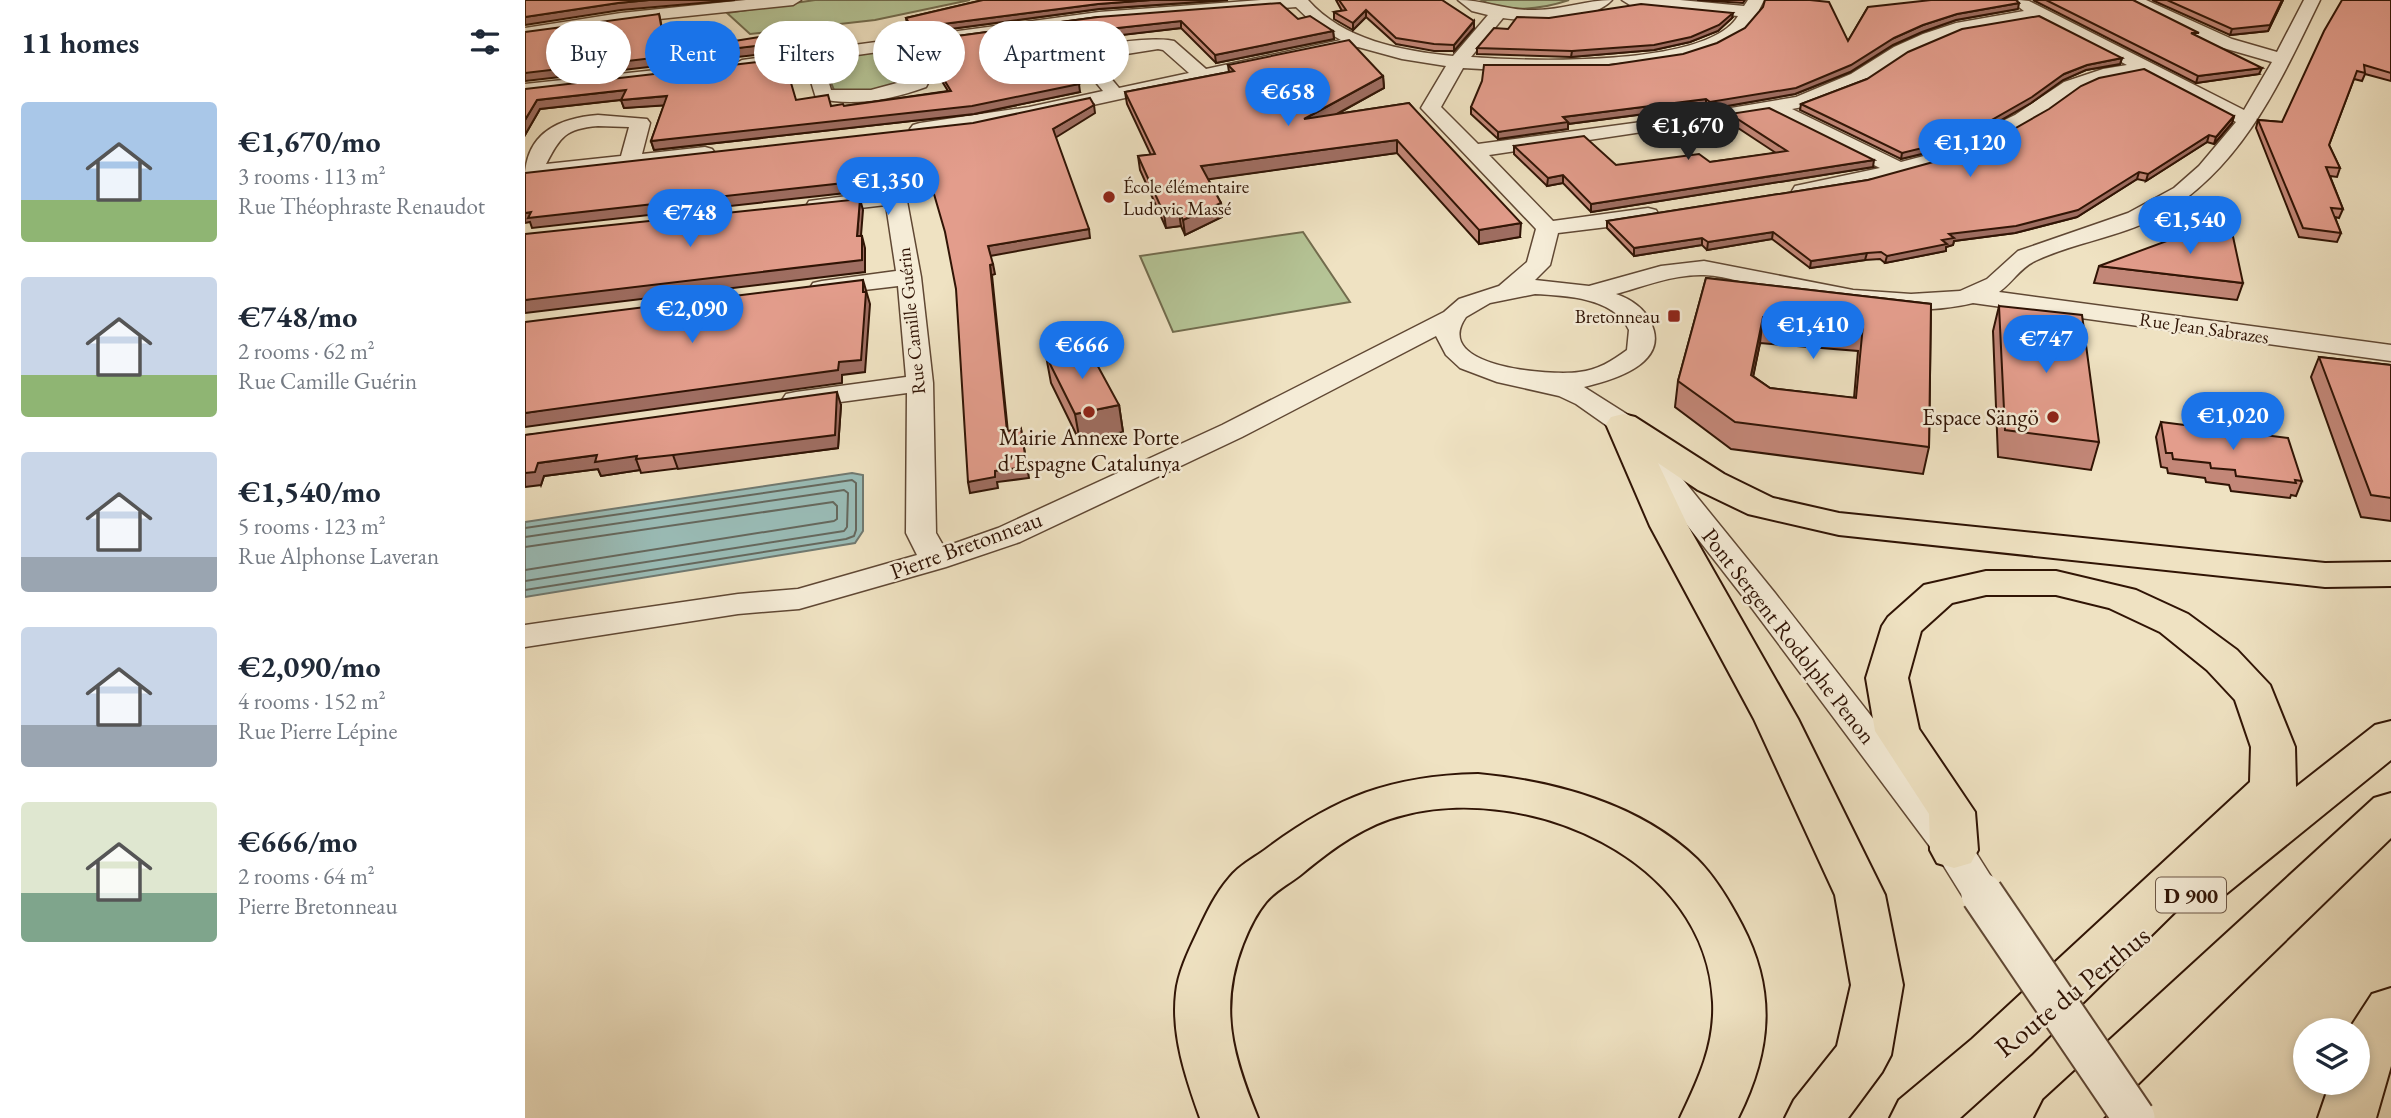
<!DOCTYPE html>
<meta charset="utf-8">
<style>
:root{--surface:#fff;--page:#f6f6f7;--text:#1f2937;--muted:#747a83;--accent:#1a73e8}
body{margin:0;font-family:"EB Garamond",serif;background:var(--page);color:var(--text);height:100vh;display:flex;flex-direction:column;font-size:26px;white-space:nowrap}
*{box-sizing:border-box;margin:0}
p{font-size:23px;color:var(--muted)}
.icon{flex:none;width:38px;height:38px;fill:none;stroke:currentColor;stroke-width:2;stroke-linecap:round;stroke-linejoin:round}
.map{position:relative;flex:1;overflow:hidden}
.side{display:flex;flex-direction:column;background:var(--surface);width:525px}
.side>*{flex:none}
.banner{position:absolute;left:21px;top:21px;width:665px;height:63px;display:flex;gap:14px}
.buttons{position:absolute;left:1768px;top:1018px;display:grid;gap:14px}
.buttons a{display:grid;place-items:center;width:77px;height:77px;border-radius:50%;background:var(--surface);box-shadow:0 4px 10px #0003;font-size:35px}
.price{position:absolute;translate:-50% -60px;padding:0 16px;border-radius:24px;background:var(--accent);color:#fff;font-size:23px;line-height:46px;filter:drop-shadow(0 2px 4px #0008)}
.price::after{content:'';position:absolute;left:50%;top:42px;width:21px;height:16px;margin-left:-10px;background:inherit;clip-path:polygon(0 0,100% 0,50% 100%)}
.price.selected{background:#222;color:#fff}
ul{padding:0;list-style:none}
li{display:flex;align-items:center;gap:21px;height:175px;padding:0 21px}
li span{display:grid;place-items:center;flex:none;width:196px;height:140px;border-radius:7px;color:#555}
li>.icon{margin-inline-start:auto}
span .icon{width:84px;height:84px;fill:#fffc;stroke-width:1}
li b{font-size:30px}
h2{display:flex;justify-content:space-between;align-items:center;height:84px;padding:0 21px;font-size:30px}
.tag{padding:0 24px;border-radius:32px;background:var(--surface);box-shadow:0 4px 10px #0003;font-size:24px;line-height:63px}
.tag.selected{background:var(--accent);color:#fff}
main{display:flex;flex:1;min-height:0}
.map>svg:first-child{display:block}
.green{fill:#b5c496;stroke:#726c4e;stroke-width:2}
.water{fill:#9abdb8;stroke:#707970;stroke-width:2}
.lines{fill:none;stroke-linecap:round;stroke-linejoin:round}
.shore{stroke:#65685e;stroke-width:2}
.street-casing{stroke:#604834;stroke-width:3}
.primary-casing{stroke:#301405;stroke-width:4}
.street{fill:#f5ecd7;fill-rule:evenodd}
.primary{fill:#efe2c2;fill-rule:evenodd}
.street-bridge-casing{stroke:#604834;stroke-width:45;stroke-linecap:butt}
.street-bridge{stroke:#f5ecd7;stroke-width:41}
.wall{fill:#c38778;stroke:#301405;stroke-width:2;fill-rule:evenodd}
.shaded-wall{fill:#9f6e62;stroke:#301405;stroke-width:2}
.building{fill:#e39d8c;stroke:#301405;stroke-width:2;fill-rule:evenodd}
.poi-dot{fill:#8f2418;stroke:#f5ecd7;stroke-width:2.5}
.labels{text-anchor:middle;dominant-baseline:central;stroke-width:5;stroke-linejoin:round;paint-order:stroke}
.far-poi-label{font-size:19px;fill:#301405;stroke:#f5ecd7;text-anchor:start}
.far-street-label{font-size:19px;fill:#301405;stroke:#f5ecd7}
.shield{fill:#f5ecd7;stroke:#6b5544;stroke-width:2}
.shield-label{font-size:21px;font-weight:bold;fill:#301405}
.poi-label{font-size:23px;fill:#301405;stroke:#f5ecd7;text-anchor:end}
.street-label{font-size:23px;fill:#301405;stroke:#f5ecd7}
.near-street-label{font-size:28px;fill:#301405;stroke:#f5ecd7}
</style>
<main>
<section class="side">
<h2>11 homes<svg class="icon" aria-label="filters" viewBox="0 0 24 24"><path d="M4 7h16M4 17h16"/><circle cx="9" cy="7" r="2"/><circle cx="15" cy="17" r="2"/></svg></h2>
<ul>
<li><span style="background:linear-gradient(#a9c7e8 70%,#8fb573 0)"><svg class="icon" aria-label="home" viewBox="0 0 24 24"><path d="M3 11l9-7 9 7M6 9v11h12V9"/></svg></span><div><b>€1,670/mo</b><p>3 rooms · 113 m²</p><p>Rue Théophraste Renaudot</p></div></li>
<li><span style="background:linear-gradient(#c9d6e8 70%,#8fb573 0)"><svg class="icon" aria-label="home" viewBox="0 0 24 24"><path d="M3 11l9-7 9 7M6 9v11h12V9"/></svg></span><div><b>€748/mo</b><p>2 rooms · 62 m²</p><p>Rue Camille Guérin</p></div></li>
<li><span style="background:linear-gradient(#c9d6e8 75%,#9aa5b1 0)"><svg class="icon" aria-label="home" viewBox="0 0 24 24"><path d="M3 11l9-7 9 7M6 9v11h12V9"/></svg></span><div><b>€1,540/mo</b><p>5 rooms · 123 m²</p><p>Rue Alphonse Laveran</p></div></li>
<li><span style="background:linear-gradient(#c9d6e8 70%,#9aa5b1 0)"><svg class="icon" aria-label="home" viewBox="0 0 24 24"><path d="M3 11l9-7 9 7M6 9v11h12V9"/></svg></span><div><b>€2,090/mo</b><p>4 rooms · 152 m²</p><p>Rue Pierre Lépine</p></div></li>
<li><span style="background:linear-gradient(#dfe7d0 65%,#7fa58c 0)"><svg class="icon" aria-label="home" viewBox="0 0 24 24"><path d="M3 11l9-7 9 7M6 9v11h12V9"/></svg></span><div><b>€666/mo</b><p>2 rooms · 64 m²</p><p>Pierre Bretonneau</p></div></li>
</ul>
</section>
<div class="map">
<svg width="1866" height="1118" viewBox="0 0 1866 1118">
<rect width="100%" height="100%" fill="#efe2c2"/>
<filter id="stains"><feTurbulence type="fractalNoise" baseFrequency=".00286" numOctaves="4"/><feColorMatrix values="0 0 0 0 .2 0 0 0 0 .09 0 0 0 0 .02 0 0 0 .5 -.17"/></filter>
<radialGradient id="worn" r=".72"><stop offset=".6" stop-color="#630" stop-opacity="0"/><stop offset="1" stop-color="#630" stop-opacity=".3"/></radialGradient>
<g class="green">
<path d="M290 0H445L350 20 225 34 202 13Z"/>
<path d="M956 0H1044C1018 9 980 14 956 0Z"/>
<path d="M352 50 363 51 379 80C360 91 330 94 309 90L297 60 301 57Z"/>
<path d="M778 232 825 302 648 332 615 256Z"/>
</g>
<path class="water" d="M327 473 338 475V531L330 543 0 597V522Z"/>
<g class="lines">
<g class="shore">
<path d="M0 528 327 480 331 483V530L329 536 321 539 0 590"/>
<path d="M0 537 319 490 323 493 322 527 319 531 0 581"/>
<path d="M0 547 308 502 312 506V519L309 521 0 570"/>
</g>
<defs>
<g id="street">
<path d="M221 0H276L268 5 96 23 0 38V28L96 13Z"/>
<path d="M736 0H783C818 40 877 51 928 56L963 15 947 11 933 0C959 0 983 11 1010 10 1037 10 1061 0 1087 0 1067 22 1006 22 978 18L946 57C1001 61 1182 68 1213 16L1105 5 1097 0H1155L1219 6 1223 0H1239L1234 10 1235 12C1230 18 1225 27 1218 32 1150 79 1019 73 938 68L916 107 953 144 1146 118 1271 97 1326 74 1369 47 1398 34 1431 23 1499 11 1490 4 1494 0 1504 1 1719 110 1747 62 1695 47 1600 0H1621L1707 39 1752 52 1779 0H1795C1755 82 1718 167 1636 215 1597 237 1550 242 1510 261 1496 267 1487 283 1474 292L1866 345V361L1448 303C1386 318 1314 305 1252 291 1228 286 1204 276 1179 275 1149 274 1120 286 1091 294 1105 299 1118 307 1125 321 1147 363 1089 380 1059 387L1108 418 1250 593 1443 840 1477 894 1471 905 1457 910 1443 905 1415 860 1226 607 1088 430 1051 404 1034 396 972 382 935 368 921 355 911 336 717 437 495 542 421 567 274 609 213 614 0 647V625L213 594 273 589 392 555 381 533 382 393 271 408 261 406 257 400 261 394 271 392 381 377 373 286 297 295 288 293 285 288 288 283 297 281 371 271 361 205 292 213 284 211 281 206 284 201 360 191 379 196 382 201 396 277 408 383 411 533 419 547 473 528 697 425 919 312 934 299 974 286 1002 262 1011 229 896 108 921 66 877 59 833 47 504 119 395 135 388 133 385 129 388 125 395 123 504 107 578 91 550 57C562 43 624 38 643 40L649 41 681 69 816 40 791 26 771 7 574 22 383 48 403 83 401 87C365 100 328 107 291 98L280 62 217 70 208 65 217 60 574 12ZM1513 18 1602 65 1578 69 1539 82 1490 115 1414 152 1376 162 1267 109 1283 106 1340 82 1381 55 1435 32ZM633 49 638 50 664 73 594 88 570 59ZM367 50 383 80 346 90H306L297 60ZM1618 73 1711 122 1674 166 1649 188 1603 213 1493 251 1462 279 1435 291 1386 294 1328 290 1179 261 1136 266 1064 286 1010 280 1025 265 1033 233 1123 222 1131 220 1134 215 1131 210 1123 208 1028 221 964 155 1244 113 1355 168 1270 186 1267 191 1270 196 1278 197 1334 186 1428 160 1504 123 1553 90 1587 78ZM1010 294C1041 296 1089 297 1104 330L1102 350C1087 361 1073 370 1054 372 1028 376 905 368 941 317L965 303Z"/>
<path d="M131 70 137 71 140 75 137 79 0 96V84Z"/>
<path d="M73 115 122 119 125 123 117 154 180 147 187 149 190 153 187 157 180 159 0 179C0 134 33 118 73 115ZM73 126 104 127 96 156 21 164C36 136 40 129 73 126Z"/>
</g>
<g id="primary">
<path d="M1098 414 1110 417 1199 474 1248 498 1314 513 1800 563 1866 562V586L1800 587 1314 535 1223 514 1173 490 1133 463 1163 526 1273 719 1360 895 1378 985 1366 1055 1357 1072 1323 1118H1260L1269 1100 1312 1046 1326 985 1310 895 1229 719 1125 526 1081 424 1086 417Z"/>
<path d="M1461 571H1531L1611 590 1663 614 1712 650 1745 685 1770 747 1771 787 1850 725 1866 721V760L1696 898 1679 904 1663 899 1506 1054 1435 1118H1365L1374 1100 1447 1039 1725 782 1726 747 1710 700 1682 670 1635 632 1584 608 1531 595H1461L1427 603 1396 631 1383 678 1394 729 1450 812 1453 850 1446 863 1429 868 1412 863 1405 850 1404 814 1350 731 1341 678 1357 626 1363 617 1399 585Z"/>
<path d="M953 774C1029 781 1115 804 1172 859 1191 878 1205 902 1217 925 1252 992 1246 1052 1213 1118H1155C1173 1080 1190 1045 1188 1002 1182 858 1003 783 879 815 841 824 808 848 778 873 766 883 751 890 741 902 731 914 724 929 718 944 693 1008 708 1057 733 1118H675C661 1079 646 1035 651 993 653 973 663 952 672 933 681 914 690 894 704 878 714 865 729 858 741 849 811 797 865 776 953 774Z"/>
<path d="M1866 793V838L1578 1118H1510L1519 1100 1849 798Z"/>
<path d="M1866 988V1066L1851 1118H1793L1805 1083H1832V1031H1823L1847 994Z"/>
</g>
</defs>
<use href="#street" class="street-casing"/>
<use href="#primary" class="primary-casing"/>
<use href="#street" class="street"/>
<use href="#primary" class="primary"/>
<defs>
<path id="street-bridge" d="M1457 894 1609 1118"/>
</defs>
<use href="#street-bridge" class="street-bridge-casing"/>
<use href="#street-bridge" class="street-bridge"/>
</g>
<g class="wall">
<path d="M458 0H703L574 9 388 34 382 24 381 18Z"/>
<path d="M811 0H917L949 28 929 51H909L871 44 841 17 828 30 809 19V12L817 11Z"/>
<path d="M1172 0H1220L1218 3Z"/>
<path d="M1508 0H1608L1673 37 1734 74 1671 83Z"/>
<path d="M1627 0H1758L1743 31 1705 35Z"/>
<path d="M1866 0V81L1840 74 1837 81 1829 79 1804 145 1815 168 1812 177 1805 176 1818 209 1814 218 1810 217 1816 233 1812 242 1774 237 1731 128 1733 120 1757 122Z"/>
<path d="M1343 7 1493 9 1431 20 1397 32 1368 45 1325 72 1270 94 1185 109 1181 106 1043 124V129L973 139 946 114V107L1084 65 1323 41Z"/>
<path d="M573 17 773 19 808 31 809 39 691 63 656 28 525 43 555 92 449 114 129 150 126 141 139 105 99 108 96 100 15 109 0 135V89L271 100 306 106H319L423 91 397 49 395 41Z"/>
<path d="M1024 18H1207L1193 31 1165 42 1129 50 1046 57 952 54V48L983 29Z"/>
<path d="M1597 58 1595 64 1561 70 1538 80 1506 103 1455 132 1413 150 1376 159 1275 110 1276 104 1342 79Z"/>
<path d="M703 65 858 76 859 88 812 114 884 103 995 237 954 244 872 153 683 179 696 203 697 217 660 235 656 226 641 228 615 170 613 156 626 155 602 104 600 92 704 72Z"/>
<path d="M1205 114 1348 167 1066 212 1038 183 1022 186 989 154V146L1091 165 1185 162 1251 153 1204 122Z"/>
<path d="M1709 116 1707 123 1689 144 1682 142 1621 181 1612 179 1552 217 1490 233 1429 241 1428 245 1421 247V251L1360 263 1355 259 1340 260 1285 268 1247 239 1182 250 1177 245 1109 256 1082 228V221L1343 180Z"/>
<path d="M1574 266 1718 283 1712 300 1569 283Z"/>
<path d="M1181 278 1406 304 1404 447 1398 474 1206 449 1150 407 1153 381ZM1235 343 1333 351 1329 398 1245 388 1228 376Z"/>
<path d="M1474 306 1574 442 1566 470 1473 457 1468 331Z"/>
<path d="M521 356 594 405 598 432 555 442 526 383Z"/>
<path d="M1794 357 1866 365V521L1836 517 1786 377Z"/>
<path d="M316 405 313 448 116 473 115 470 76 476 73 469 19 476 16 485 0 435Z"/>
<path d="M1636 422 1777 481 1771 496 1766 495 1765 498 1706 491 1704 485 1681 482 1680 478 1643 473 1642 468 1636 467 1631 437Z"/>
</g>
<g class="shaded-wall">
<path d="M124 0H210L96 10 0 25V17L93 3Z"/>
<path d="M626 0H703L574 9 388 34 387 28 573 4Z"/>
<path d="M1758 0 1743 31 1705 35 1707 29Z"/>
<path d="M1494 3 1493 9 1431 20 1397 32 1368 45 1325 72 1270 94 1185 109V102L1369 38 1398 25 1432 14Z"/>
<path d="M841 10V17L828 30V23Z"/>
<path d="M1208 13 1207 18 1193 31 1165 42 1129 50 1046 57 1047 51Z"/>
<path d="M134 14 143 56 255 43 257 52 0 81V73Z"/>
<path d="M656 21V28L521 44 519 36Z"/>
<path d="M949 21V28L929 51V45Z"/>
<path d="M808 31 809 39 691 63 690 55Z"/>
<path d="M1597 58 1595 64 1561 70 1538 80 1506 103 1455 132 1413 150 1376 159 1377 153 1539 74 1562 65Z"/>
<path d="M1737 68 1734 74 1671 83 1673 76Z"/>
<path d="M858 76 859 88 779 132V119Z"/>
<path d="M554 84 555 92 449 114 129 150 126 141Z"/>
<path d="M101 90 104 99 15 109 0 135V120L12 100Z"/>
<path d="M142 96 145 105 99 108 96 100Z"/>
<path d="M1181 99V106L1043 124V129L973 139V132L1038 117Z"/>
<path d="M569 105 570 113 530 138 528 129Z"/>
<path d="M1709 116 1707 123 1689 144 1691 137Z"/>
<path d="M1684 135 1682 142 1621 181 1623 174Z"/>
<path d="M872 140V153L678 180 676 166Z"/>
<path d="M1349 160 1348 167 1066 212V204Z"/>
<path d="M402 170 404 179 339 186V191L7 228 5 222 0 223V213Z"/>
<path d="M1614 172 1612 179 1552 217 1490 233 1429 241 1428 245 1421 247V251L1360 263 1362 256 1417 240 1424 234Z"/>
<path d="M1038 175V183L1022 186 1023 178Z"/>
<path d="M335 199 338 210 335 248 332 236Z"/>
<path d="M696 203 697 217 660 235 658 220Z"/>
<path d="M654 212 656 226 641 228 639 214Z"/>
<path d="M996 223 995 237 954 244V230Z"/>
<path d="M564 229 565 238 465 256 463 246Z"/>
<path d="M1248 232 1247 239 1182 250 1183 242Z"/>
<path d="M337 236 340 248V272L0 313V300Z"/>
<path d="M1177 238V245L1109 256V248Z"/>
<path d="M1342 253 1340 260 1285 268 1286 261Z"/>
<path d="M468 264 470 274 467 275 484 442 482 431 465 265Z"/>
<path d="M338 280 345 304 340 372 317 375V383L0 427V413L314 362 338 292Z"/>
<path d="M1238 317 1235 343 1223 402 1226 375Z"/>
<path d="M312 392 316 405 313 448 153 469 148 455Z"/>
<path d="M594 405 598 432 555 442 550 414Z"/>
<path d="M496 429 504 478 472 482 473 488 445 493 443 482 470 471Z"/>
<path d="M72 455 112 456 111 459 115 470 76 476 73 469 19 476 16 485 0 487V473L13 463Z"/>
</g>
<g class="building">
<path d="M0 0H124L93 3 0 17Z"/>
<path d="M458 0H626L573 4 387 28 381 18Z"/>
<path d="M814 0H917L949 21 929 45 909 44 871 38 841 10 828 23 809 12 821 10Z"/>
<path d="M1240 0H1285L1304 2 1323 41 1343 7 1406 0H1491L1494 3 1432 14 1398 25 1369 38 1326 65 1271 88 1185 102 1181 99 1038 117 1043 122 973 132 946 107 957 81 959 65H1084L1158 54 1192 43 1220 28 1238 7Z"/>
<path d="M1521 0H1608L1674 33H1666L1737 68 1673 76Z"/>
<path d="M1642 0H1757L1745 25 1707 29Z"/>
<path d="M1817 0H1866V73L1839 65 1840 73 1832 71 1804 145 1815 168 1801 167 1818 209 1806 208 1816 233 1778 228 1733 120 1757 122 1799 31Z"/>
<path d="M755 3 773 19 785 16 808 31 690 55 656 21 519 36 554 84 447 106 126 141 142 96 96 100 101 90 12 100 0 120V89L259 59 271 100 303 95 306 106 318 104 319 106 426 91 395 41 573 17Z"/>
<path d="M1116 4 1208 13 1194 25 1166 37 1129 45 1047 51 952 48 969 28 983 29 992 17 1024 18Z"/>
<path d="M134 14 141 52 253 34 255 43 0 73V32Z"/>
<path d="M1514 16 1597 58 1562 65 1539 74 1507 97 1456 126 1414 144 1377 153 1276 104 1342 79 1383 52 1437 29Z"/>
<path d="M824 40 858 76 779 119 884 103 996 223 954 230 872 140 676 166 696 203 658 220 654 212 639 214 613 156 630 154 600 92 709 71 703 65Z"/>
<path d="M1619 69 1709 116 1691 137 1684 135 1623 174 1614 172 1553 210 1491 226 1424 234 1429 238 1417 240 1422 244 1362 256 1356 252 1342 253 1286 261 1248 232 1183 242 1177 238 1109 248 1082 221 1343 180 1430 156 1473 138 1524 109 1556 86 1574 78Z"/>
<path d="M565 98 569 105 528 129 564 229 463 246 468 264 465 265 482 431 496 429 502 467 470 471V477L443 482 431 289 420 232 402 170 337 177V181L3 218 6 212 0 213V173L448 123Z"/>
<path d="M1244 108 1349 160 1066 204 1038 175 1023 178 989 146 1059 136 1091 165 1174 154 1185 162 1262 151 1205 114Z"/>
<path d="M335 199 332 236H337V260L0 300V234Z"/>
<path d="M1704 218 1718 283 1574 266Z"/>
<path d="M1181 278 1406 304 1404 447 1210 422 1153 381ZM1238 317 1338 325 1331 398 1245 388 1226 375Z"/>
<path d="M338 280V292H341L336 360 314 362 313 370 0 413V322Z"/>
<path d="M1474 306 1557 315 1574 442 1480 430Z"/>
<path d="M563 348 594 405 550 414 521 356Z"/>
<path d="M1794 357 1866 365V498L1846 495Z"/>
<path d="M312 392 310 435 148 455 111 459 112 456 70 462 72 455 13 463 10 472 0 473V435Z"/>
<path d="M1636 422 1763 438 1777 481 1770 480 1771 483 1711 476 1710 470 1686 468 1685 463 1648 459 1647 453H1641Z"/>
</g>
<g class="poi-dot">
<circle cx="584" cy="197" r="7"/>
<rect x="1142" y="309" width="14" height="14" rx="3.5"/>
<circle cx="564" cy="412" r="7"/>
<circle cx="1528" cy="417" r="7"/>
</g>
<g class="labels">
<g class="far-poi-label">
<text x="598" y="186">École élémentaire<tspan x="598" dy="22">Ludovic Massé</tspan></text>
<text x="1135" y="316" text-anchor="end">Bretonneau</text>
</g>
<g class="far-street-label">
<text transform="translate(386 321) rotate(-96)">Rue Camille Guérin</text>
<text transform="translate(1679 328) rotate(8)">Rue Jean Sabrazes</text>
</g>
<rect class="shield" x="1631" y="877.5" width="70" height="35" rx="5"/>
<g class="shield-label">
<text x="1666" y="895">D 900</text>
</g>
<g class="poi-label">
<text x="1514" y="417">Espace Sängö</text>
<text x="564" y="437" text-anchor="middle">Mairie Annexe Porte<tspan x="564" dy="26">d'Espagne Catalunya</tspan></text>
</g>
<g class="street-label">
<text transform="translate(441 545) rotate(-20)">Pierre Bretonneau</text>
<text transform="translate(1264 636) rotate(52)">Pont Sergent Rodolphe Penon</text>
</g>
<g class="near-street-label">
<text transform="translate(1547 991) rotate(-39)">Route du Perthus</text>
</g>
</g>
<rect width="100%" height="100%" filter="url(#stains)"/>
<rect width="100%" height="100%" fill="url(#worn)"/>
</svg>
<div class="buttons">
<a><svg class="icon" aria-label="layers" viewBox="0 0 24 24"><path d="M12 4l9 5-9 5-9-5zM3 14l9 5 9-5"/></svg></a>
</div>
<b class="price" style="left:763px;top:128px">€658</b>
<b class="price selected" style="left:1163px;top:162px">€1,670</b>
<b class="price" style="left:1445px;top:179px">€1,120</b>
<b class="price" style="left:363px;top:217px">€1,350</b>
<b class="price" style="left:165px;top:249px">€748</b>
<b class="price" style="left:1665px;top:256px">€1,540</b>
<b class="price" style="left:167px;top:345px">€2,090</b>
<b class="price" style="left:1288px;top:361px">€1,410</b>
<b class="price" style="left:1521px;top:375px">€747</b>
<b class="price" style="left:557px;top:381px">€666</b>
<b class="price" style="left:1708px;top:452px">€1,020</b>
<div class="banner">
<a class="tag">Buy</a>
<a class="tag selected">Rent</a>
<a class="tag">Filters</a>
<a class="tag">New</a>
<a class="tag">Apartment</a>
</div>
</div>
</main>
